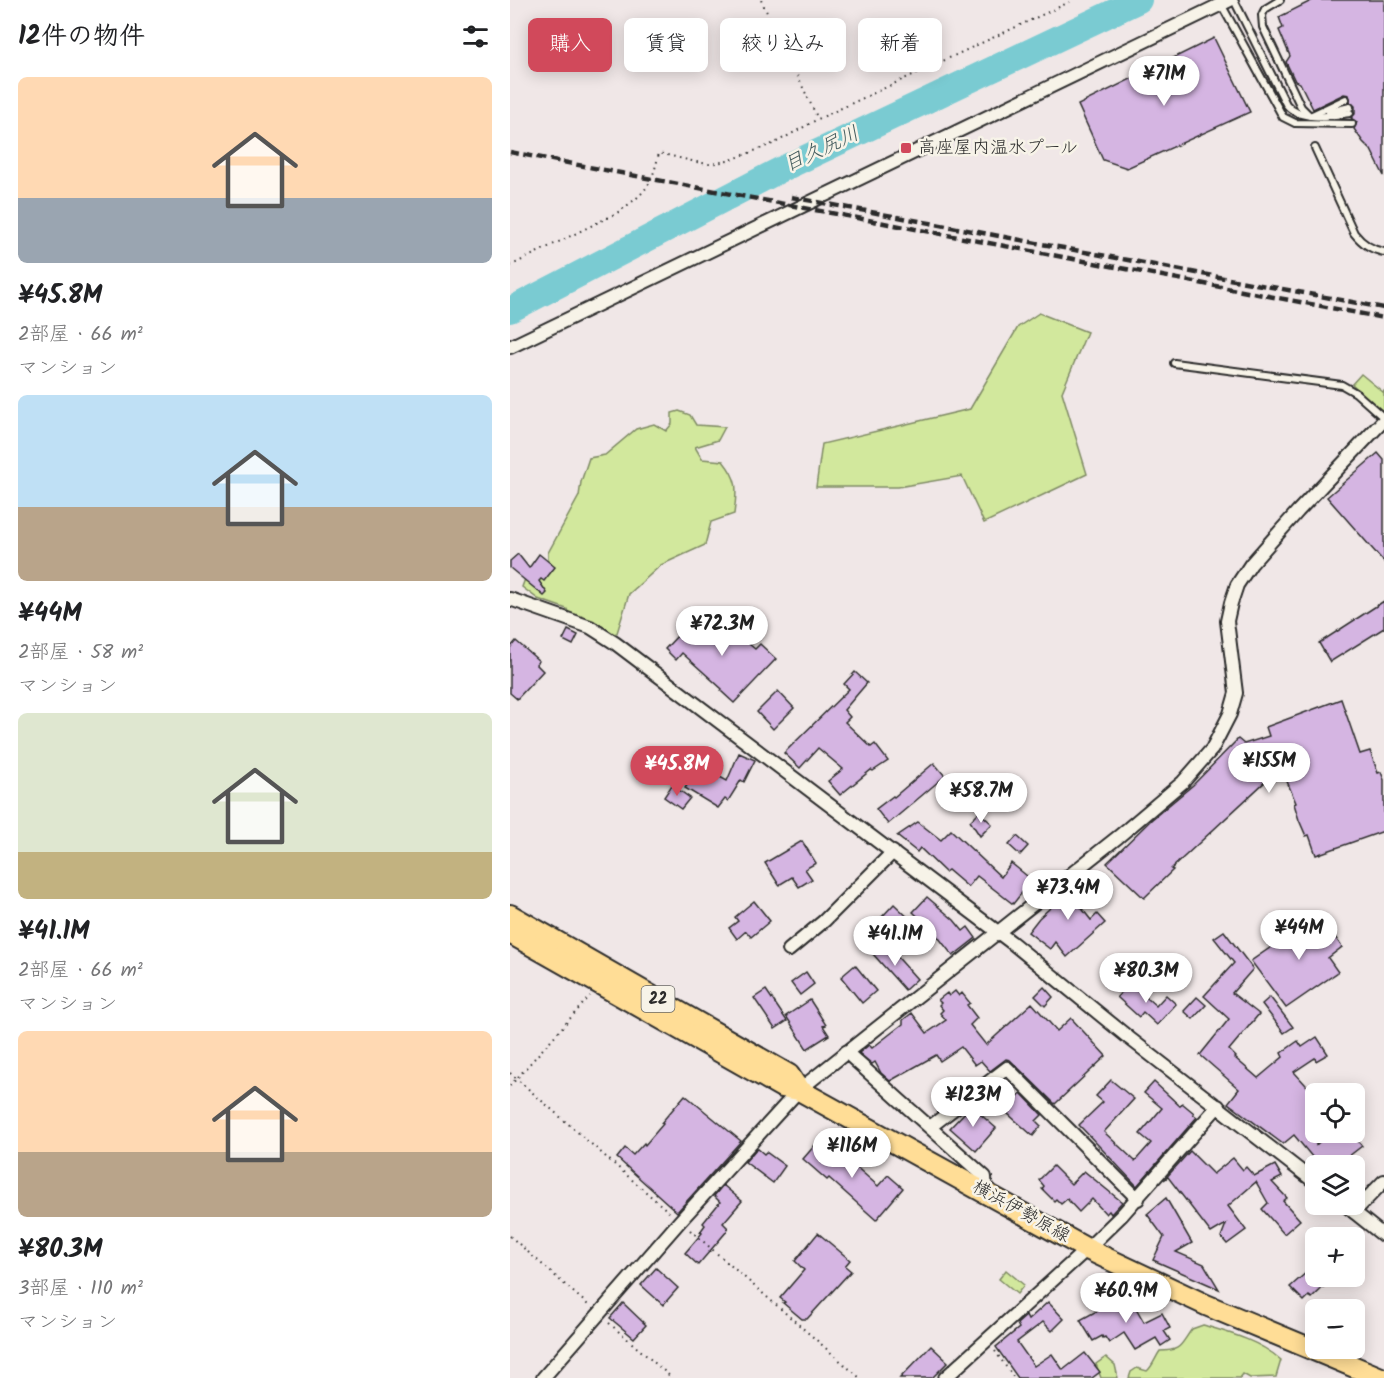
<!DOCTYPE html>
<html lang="ja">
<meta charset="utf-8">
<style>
:root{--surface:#fff;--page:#f2f2f2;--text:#202124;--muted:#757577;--accent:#d1495b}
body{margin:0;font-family:Kalam,"Klee One",sans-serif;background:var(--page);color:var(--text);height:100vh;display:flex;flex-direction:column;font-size:22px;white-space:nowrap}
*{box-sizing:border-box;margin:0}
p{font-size:20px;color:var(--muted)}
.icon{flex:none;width:33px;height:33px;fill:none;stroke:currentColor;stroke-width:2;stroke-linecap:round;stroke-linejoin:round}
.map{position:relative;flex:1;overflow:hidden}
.panel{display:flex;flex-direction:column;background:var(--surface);width:510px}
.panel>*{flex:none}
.hud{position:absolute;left:18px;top:18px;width:570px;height:54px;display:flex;gap:12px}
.fabs{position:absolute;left:795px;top:1083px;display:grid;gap:12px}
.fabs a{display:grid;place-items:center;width:60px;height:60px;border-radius:9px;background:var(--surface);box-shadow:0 3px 15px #0003;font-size:30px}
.price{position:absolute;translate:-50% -51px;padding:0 14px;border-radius:21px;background:#fff;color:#222;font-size:20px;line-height:39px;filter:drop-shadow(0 2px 3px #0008)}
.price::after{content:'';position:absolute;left:50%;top:36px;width:18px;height:14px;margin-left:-9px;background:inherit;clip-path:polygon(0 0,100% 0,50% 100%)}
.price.current{background:var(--accent);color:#fff}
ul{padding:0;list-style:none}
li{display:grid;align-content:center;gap:12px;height:318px;padding:0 18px}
li span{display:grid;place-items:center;height:186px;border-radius:9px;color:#555}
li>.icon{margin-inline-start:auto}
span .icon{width:108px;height:108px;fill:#fffc;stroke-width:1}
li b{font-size:26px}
h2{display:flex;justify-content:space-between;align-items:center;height:72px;padding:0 18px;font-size:26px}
.tag{padding:0 21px;border-radius:9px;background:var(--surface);box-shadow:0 3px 15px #0003;font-size:21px;line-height:54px}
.tag.current{background:var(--accent);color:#fff}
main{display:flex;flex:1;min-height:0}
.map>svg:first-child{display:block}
.green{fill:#d2e89d;stroke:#7e8a64;stroke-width:1.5}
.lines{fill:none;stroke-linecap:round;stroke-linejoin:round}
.river{stroke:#7acbd2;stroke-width:26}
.building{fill:#d5b5e2;stroke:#2b2b2b;stroke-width:1.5}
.lane-casing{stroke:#2b2b2b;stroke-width:10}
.street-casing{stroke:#2b2b2b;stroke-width:16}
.primary-casing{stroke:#2b2b2b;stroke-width:24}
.path{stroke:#2b2b2b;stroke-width:2;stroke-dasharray:1.5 4.5;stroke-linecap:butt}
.lane{stroke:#f7f3e8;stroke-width:6}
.street{stroke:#f7f3e8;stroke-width:12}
.primary{stroke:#ffdd96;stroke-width:20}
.rail{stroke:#2b2b2b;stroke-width:4.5;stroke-dasharray:9 4.5;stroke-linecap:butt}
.poi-dot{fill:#d1495b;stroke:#f7f3e8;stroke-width:2}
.labels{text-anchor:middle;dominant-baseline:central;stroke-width:5;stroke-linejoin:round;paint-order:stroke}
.shield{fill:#f7f3e8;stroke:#686764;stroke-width:1.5}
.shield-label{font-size:16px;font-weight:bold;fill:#2b2b2b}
.poi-label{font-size:18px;fill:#2b2b2b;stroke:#f7f3e8;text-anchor:start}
.street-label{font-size:18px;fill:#2b2b2b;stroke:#f7f3e8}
.water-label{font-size:20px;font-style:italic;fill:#435b5d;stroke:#f7f3e8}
</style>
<main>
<section class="panel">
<h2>12件の物件<svg class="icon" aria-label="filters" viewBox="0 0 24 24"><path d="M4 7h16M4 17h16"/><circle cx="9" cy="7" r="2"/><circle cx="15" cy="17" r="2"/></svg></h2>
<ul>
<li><span style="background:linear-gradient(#ffd9b3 65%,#9aa5b1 0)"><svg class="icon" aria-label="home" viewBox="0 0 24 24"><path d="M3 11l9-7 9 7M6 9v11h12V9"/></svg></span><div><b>¥45.8M</b><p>2部屋 · 66 m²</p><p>マンション</p></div></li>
<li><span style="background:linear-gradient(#bfe0f5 60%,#b9a48a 0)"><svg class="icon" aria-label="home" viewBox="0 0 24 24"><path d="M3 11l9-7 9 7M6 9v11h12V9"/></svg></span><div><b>¥44M</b><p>2部屋 · 58 m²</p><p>マンション</p></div></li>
<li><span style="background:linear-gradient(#dfe7d0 75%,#c2b280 0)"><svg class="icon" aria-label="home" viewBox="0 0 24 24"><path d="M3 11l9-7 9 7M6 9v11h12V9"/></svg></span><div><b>¥41.1M</b><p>2部屋 · 66 m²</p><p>マンション</p></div></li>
<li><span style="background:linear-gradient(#ffd9b3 65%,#b9a48a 0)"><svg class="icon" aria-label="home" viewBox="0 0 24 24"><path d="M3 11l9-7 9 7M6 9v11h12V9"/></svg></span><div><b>¥80.3M</b><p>3部屋 · 110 m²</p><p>マンション</p></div></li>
</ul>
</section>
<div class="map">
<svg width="874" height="1378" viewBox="0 0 874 1378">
<rect width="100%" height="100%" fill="#f0e7e7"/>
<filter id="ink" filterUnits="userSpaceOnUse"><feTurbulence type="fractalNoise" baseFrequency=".0167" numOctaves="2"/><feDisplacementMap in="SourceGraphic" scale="12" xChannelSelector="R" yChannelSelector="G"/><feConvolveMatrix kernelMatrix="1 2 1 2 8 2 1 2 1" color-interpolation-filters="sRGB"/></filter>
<g filter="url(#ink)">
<g class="green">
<path d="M529 313 577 332 552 392 577 474 474 523 452 476 388 487H306L312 444 460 409 508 327Z"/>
<path d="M851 374 873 392 874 391V410L869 409 842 384Z"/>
<path d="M169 411 180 415 186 425 215 427 208 440 185 447 192 459 213 461C229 481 227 489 224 514L201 522 195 545 151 565 119 594 107 633 94 637 61 622 57 609 28 599 12 587 19 568 38 565V553L69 496 71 482 79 458 95 455 126 429 144 424 156 431 162 424V413Z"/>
<path d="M496 1270 514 1285 507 1294 489 1279Z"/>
<path d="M693 1325C720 1333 750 1341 771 1360L766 1377 740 1378 733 1374 730 1378H619L621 1372 627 1368 637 1371C643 1366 645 1358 650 1351 672 1351 670 1345 682 1329Z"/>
<path d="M596 1357 605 1365 608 1378H591L586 1364Z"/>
</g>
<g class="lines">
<path class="river" d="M0 310 270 170 629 0"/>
</g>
<g class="building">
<path d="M803 0H874V176L861 150 853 142 844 129 847 122 841 118 845 114V106L840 102 839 95 834 94 803 109 790 83 785 81 776 62 780 56 769 30 773 28 769 17Z"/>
<path d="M704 38 740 112 617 168 593 160 568 105Z"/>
<path d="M868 453 874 460V562L817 497Z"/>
<path d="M8 554 19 568 29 554 45 567 34 581 31 579 29 581 37 593 34 596 0 568V561Z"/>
<path d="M874 601V628L820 662 809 643Z"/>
<path d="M193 609 206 619 196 630 214 645 225 632 245 649 250 644 266 659 224 703 211 691 212 689 172 653 166 660 155 649 171 632 173 633Z"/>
<path d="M58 630 68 635 63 645 53 640Z"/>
<path d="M6 641 29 661 26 664 33 671 7 699 0 693V648Z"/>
<path d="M345 672 357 683 334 710 340 717 335 722 361 747 365 744 378 761 363 771 361 770 330 795 318 781 333 769 308 748 290 768 274 753 339 689 334 684Z"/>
<path d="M268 691 284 708 263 729 247 712Z"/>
<path d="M831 699 850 754 860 751 868 773 871 772 874 780V831L806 855 799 835 796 836 789 820 784 804 786 803 771 767 661 869 663 870 634 898 597 863 641 820 683 785 728 739 734 744 759 736 756 727Z"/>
<path d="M229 753 245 760 234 782 231 780 218 801 215 799 208 808 175 788 190 766 217 781Z"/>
<path d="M424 763 435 776 378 824 366 809 383 796 384 797Z"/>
<path d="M162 785 180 798 171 809 154 797Z"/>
<path d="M469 812 482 824 470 836 460 821Z"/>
<path d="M408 822 431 840 441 830 491 877 501 863 522 880 503 904 467 876 458 887 438 870 435 872 410 848 407 852 387 836Z"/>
<path d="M507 836 518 846 510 855 499 845Z"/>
<path d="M292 841 306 863 295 869 302 879 289 887 282 877 269 885 255 863Z"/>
<path d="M580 872 588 881 566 901 581 920 587 914 595 923 557 957 545 942 540 949 518 932 529 918Z"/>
<path d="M417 897 444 920 453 931 458 927 466 938 443 956 425 933 403 912Z"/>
<path d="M244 901 260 921 241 937 236 931 227 939 219 928 228 921 225 917Z"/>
<path d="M384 904 405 924 391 939 370 919Z"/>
<path d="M809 914 832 947 818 958 828 972 776 1008 741 961Z"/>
<path d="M714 931 743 969 722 993 749 1014 719 1050 726 1057 725 1058 748 1078 773 1057 771 1053 788 1041 792 1047 807 1037 818 1054 806 1061 805 1058 784 1072 806 1096V1145L820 1132H840L852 1146 826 1166 817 1157 808 1164 784 1135 773 1144 718 1103 729 1089 690 1055 719 1019 694 996 724 963 704 938Z"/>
<path d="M376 944 407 979 395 990 363 954Z"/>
<path d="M345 965 366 991 352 1003 331 977Z"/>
<path d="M296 972 304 984 290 995 281 983Z"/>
<path d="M620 983 646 1006 656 995 666 1004 647 1025 633 1012 629 1017 607 997Z"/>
<path d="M534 987 543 997 535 1006 525 996Z"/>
<path d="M256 990 277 1021 265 1029 244 998Z"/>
<path d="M445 991 449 996 452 993 460 1003 457 1005 467 1018 460 1025 476 1045 522 1003 547 1031 561 1018 596 1056 545 1104 500 1060 496 1059 480 1071 471 1061 465 1065 451 1047 430 1061 426 1055 380 1081 371 1073 365 1062 362 1064 349 1053 359 1045 362 1048 393 1024V1020L402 1013 417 1033 436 1020 430 1013 433 1010 429 1005 431 1003 428 1000 437 993 439 996Z"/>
<path d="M687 997 696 1005 683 1019 674 1011Z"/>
<path d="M760 997 783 1027 774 1033 752 1004Z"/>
<path d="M300 1000 316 1025 313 1026 319 1035 297 1049 276 1016Z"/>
<path d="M601 1080 624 1099 594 1132 625 1161 641 1143 630 1134 652 1108 634 1093 644 1082 670 1106 672 1103 684 1113 683 1114 687 1117 627 1186 569 1125 593 1102 586 1096Z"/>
<path d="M511 1093 532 1115 526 1121 531 1126 523 1136 497 1113 500 1111 497 1108Z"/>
<path d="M175 1095 231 1141 167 1212 107 1158 115 1148 123 1155 134 1143 135 1145 153 1124 151 1123Z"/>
<path d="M461 1106 486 1128 466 1151 440 1128Z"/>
<path d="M312 1137 368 1186 378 1175 393 1188 366 1220 319 1178 317 1180 293 1159Z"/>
<path d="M247 1148 254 1154 256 1152 275 1166 263 1183 235 1162Z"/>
<path d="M680 1151 703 1174 723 1158 733 1170 736 1167 744 1176 765 1165 772 1177 762 1182 777 1198 773 1201 790 1220 774 1234 752 1209 758 1203 746 1182 718 1206 736 1230 717 1244 711 1237 716 1224 701 1233 658 1177 654 1180Z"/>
<path d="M543 1166 561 1184 574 1171 612 1202 601 1214 599 1211 596 1214 582 1199 569 1212 557 1199 551 1204 546 1199 544 1201 532 1189 534 1186 529 1180Z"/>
<path d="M213 1185 232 1201 213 1223 218 1228 217 1231 188 1265 175 1253 192 1233 190 1232 195 1225 193 1223 210 1202 204 1196Z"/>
<path d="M656 1198 682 1243 666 1252 694 1264 709 1289 643 1260 654 1237 637 1214Z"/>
<path d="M308 1233 340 1260 335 1266 341 1271 297 1319H292L273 1303 275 1302 270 1298 294 1270 285 1261Z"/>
<path d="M806 1264V1276H825L802 1298 799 1296 794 1301 780 1287Z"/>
<path d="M146 1268 168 1288 153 1305 131 1285Z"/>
<path d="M618 1294 634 1322 652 1313 660 1328 654 1331 660 1340 651 1346 646 1338 625 1350 614 1333 599 1343 595 1337 593 1338 592 1336 583 1341 570 1320Z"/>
<path d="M538 1302 554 1319 542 1331 533 1322 507 1342 524 1366 542 1354 553 1370 575 1353 590 1372 582 1378H508L486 1347 509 1328 507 1324 516 1316 518 1320Z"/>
<path d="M113 1303 136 1325 124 1338 100 1318Z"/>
<path d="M421 1346 438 1362 422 1378H390Z"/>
</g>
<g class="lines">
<defs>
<g id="lane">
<path d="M724 0 776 104C790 122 820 116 840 113"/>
<path d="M770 0 755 9 752 15 753 27 791 107 800 116 836 99"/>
<path d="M711 4 773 117 785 123 842 124"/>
<path d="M819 112 840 107"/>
<path d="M805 148 844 233C851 242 862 250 874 252"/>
<path d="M664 363 832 385 846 393 874 418"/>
</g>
<g id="street">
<path d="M0 347C241 233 480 115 720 0"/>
<path d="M0 599 80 627 105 643 501 942 619 1038 806 1183"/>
<path d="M279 950 314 921 383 852"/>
<path d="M336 1052 475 1177 476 1193"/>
<path d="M420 1127 497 1068 628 1199"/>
<path d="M834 1204 874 1236"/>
<path d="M844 1212 874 1181"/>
<path d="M33 1378 170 1221 289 1090 608 837 673 782 702 749 720 714 726 693 717 621 721 603 727 585 741 564 788 511 874 420"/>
<path d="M435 1378 577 1249 612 1215 708 1106"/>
</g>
<g id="primary">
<path d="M0 915 279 1075 289 1090"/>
<path d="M0 933 272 1087 289 1090 577 1249 696 1305 871 1378"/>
</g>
</defs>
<use href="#lane" class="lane-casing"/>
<use href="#street" class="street-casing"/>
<use href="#primary" class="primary-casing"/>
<g class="path">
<path d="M251 0 308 119"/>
<path d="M0 266 107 213C136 192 141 188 149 153L186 162 199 164 218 161 265 143 308 119 564 0"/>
<path d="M0 1073 160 1213"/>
<path d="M0 1086 80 996"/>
<path d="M180 1230 350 1378"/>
<path d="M0 1236 78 1305"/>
<path d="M99 1323 162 1378"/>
<path d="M485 1351 504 1378"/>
</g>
<use href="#lane" class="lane"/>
<use href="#street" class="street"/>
<use href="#primary" class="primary"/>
<g class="rail">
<path d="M0 152 874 318"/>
<path d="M281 197 874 308"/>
</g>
</g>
</g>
<rect class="poi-dot" x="390" y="142" width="12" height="12" rx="3"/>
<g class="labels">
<rect class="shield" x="131.5" y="986" width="33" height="26" rx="4.5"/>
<g class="shield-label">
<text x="148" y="999">22</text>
</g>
<g class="poi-label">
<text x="408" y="148">高座屋内温水プール</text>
</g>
<g class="street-label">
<text transform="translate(511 1212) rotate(29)">横浜伊勢原線</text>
</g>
<g class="water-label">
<text transform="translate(312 150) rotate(-25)">目久尻川</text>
</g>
</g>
</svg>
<div class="fabs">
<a><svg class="icon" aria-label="locate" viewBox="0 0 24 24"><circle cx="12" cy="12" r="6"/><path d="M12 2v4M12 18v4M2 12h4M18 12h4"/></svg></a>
<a><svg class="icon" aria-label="layers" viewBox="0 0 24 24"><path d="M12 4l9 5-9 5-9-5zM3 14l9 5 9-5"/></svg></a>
<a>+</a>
<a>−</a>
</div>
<b class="price" style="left:654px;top:107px">¥71M</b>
<b class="price" style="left:212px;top:657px">¥72.3M</b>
<b class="price" style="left:759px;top:794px">¥155M</b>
<b class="price current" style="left:167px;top:797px">¥45.8M</b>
<b class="price" style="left:471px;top:824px">¥58.7M</b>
<b class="price" style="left:558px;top:921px">¥73.4M</b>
<b class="price" style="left:789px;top:961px">¥44M</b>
<b class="price" style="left:385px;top:967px">¥41.1M</b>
<b class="price" style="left:636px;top:1004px">¥80.3M</b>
<b class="price" style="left:463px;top:1128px">¥123M</b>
<b class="price" style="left:342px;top:1179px">¥116M</b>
<b class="price" style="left:616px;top:1324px">¥60.9M</b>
<div class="hud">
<a class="tag current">購入</a>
<a class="tag">賃貸</a>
<a class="tag">絞り込み</a>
<a class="tag">新着</a>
</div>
</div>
</main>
